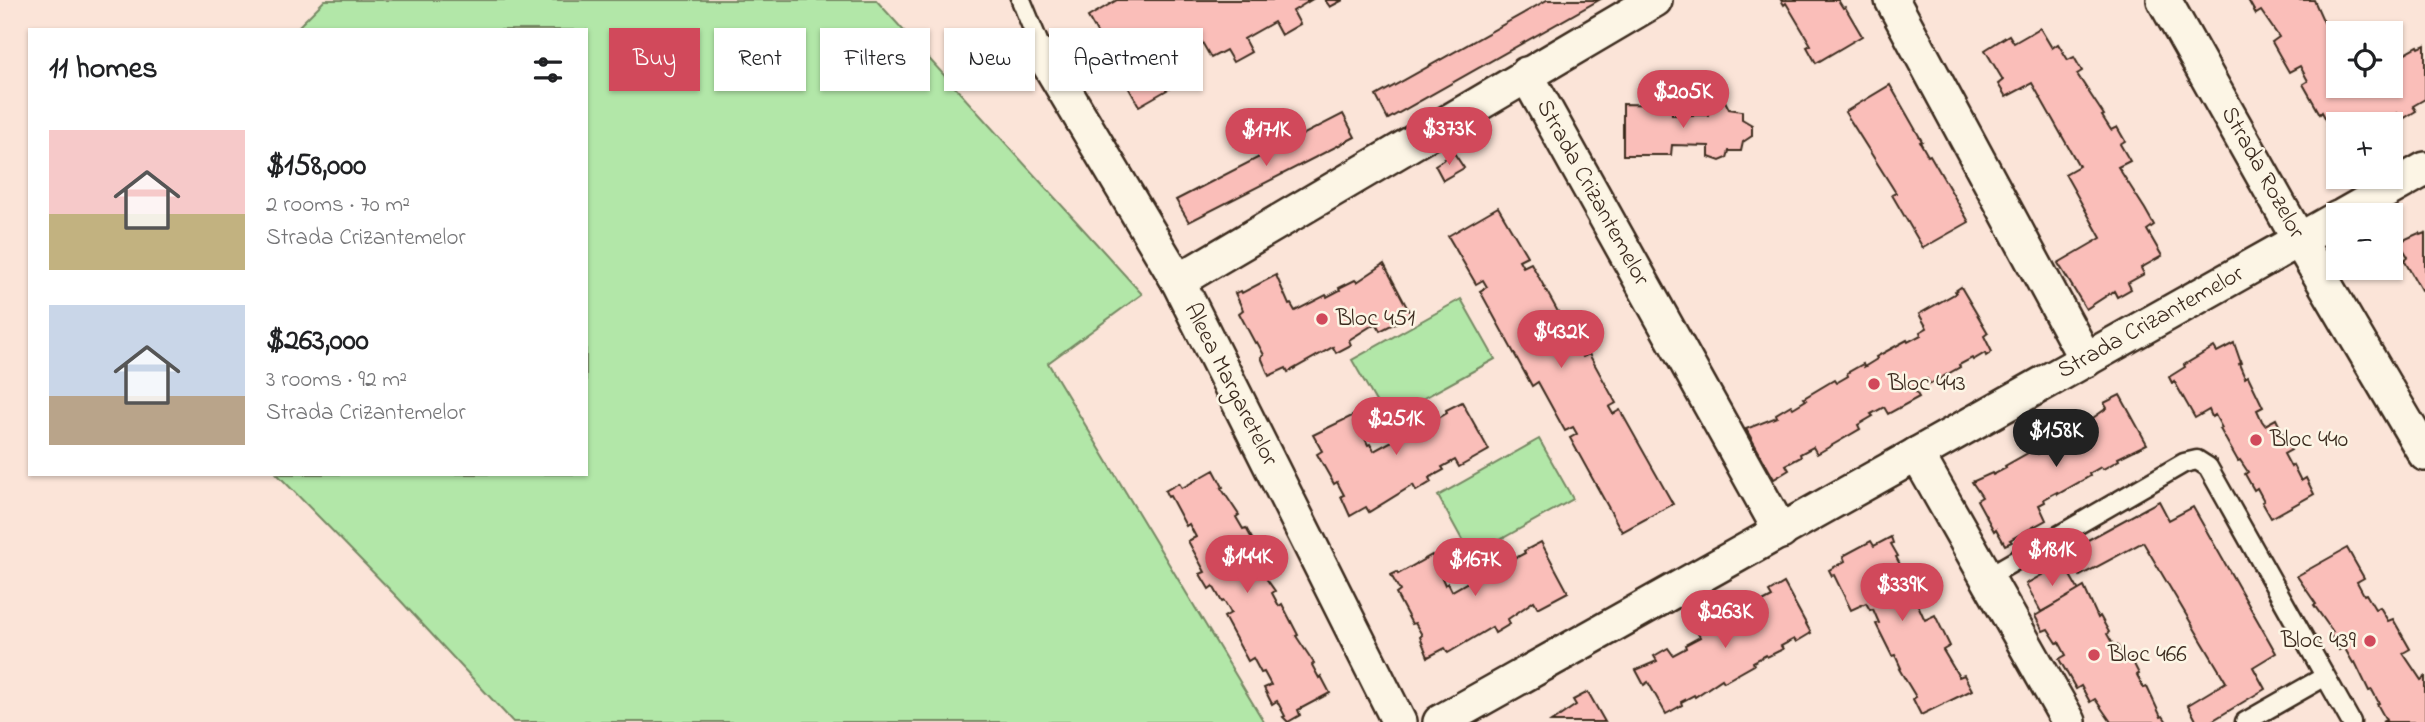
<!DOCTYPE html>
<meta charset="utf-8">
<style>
:root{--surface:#fff;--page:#f2f2f2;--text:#202124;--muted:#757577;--accent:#d1495b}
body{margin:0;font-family:"Indie Flower",sans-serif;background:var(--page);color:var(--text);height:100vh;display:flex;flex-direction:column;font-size:26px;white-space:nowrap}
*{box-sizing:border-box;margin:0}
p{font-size:23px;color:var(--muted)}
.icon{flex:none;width:38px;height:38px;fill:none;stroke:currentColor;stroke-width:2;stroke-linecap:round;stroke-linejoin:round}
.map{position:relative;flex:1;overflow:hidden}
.panel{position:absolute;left:28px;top:28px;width:560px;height:448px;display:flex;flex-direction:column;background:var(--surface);border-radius:0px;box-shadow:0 2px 5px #0004}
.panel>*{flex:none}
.banner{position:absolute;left:609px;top:28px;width:665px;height:63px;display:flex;gap:14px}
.controls{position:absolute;left:2326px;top:21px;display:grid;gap:14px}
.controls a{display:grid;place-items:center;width:77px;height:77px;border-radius:0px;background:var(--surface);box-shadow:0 2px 5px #0004;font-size:35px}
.price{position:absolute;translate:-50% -60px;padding:0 16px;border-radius:24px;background:var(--accent);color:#fff;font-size:23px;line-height:46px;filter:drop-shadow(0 2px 4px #0008)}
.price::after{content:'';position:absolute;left:50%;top:42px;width:21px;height:16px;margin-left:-10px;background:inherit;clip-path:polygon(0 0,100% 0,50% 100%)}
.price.on{background:#222;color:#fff}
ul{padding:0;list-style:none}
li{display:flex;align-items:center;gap:21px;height:175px;padding:0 21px}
li span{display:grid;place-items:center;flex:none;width:196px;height:140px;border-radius:0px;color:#555}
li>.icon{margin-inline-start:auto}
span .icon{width:84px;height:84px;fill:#fffc;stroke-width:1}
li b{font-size:30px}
h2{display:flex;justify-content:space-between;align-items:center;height:84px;padding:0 21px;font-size:30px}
.tag{padding:0 24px;border-radius:0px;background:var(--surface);box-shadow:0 2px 5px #0004;font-size:24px;line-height:63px}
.tag.on{background:var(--accent);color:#fff}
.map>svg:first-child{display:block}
.green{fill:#b2e7a8;stroke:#768863;stroke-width:2}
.building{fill:#fabeb9;stroke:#3b2a1e;stroke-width:2}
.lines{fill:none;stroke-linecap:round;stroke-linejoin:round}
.lane-casing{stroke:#3b2a1e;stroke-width:23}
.street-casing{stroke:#3b2a1e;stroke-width:38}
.lane{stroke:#fcf5e5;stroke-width:18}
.street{stroke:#fcf5e5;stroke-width:33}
.poi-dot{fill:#d1495b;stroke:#fcf5e5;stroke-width:2.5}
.labels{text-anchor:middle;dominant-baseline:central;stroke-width:5;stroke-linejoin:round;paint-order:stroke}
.street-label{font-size:24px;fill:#3b2a1e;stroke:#fcf5e5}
.poi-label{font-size:24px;fill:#3b2a1e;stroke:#fcf5e5;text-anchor:start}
</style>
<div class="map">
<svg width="2425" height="722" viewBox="0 0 2425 722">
<rect width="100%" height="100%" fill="#fbe4d8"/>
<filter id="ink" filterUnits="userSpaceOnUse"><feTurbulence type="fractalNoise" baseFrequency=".0143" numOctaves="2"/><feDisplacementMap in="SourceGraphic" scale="14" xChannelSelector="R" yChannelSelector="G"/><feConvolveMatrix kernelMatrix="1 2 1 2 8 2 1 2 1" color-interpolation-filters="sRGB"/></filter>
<g filter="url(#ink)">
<g class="green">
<path d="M325 0H876L1142 294 1048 363 1264 722H513L399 599 277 474H586V30H295Z"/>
<path d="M1461 299 1495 359 1386 419 1352 360Z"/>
<path d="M1539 439 1573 499 1471 556 1438 496Z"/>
</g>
<g class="building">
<path d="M1117 0H1311L1293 11 1300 24 1281 35 1274 22 1244 39 1251 52 1233 62 1226 50 1211 58 1198 35 1172 50 1188 78 1139 106 1088 17Z"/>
<path d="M1325 0H1343L1330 7Z"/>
<path d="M1547 0H1599L1388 119 1376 96Z"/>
<path d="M1781 0H1838L1843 8 1845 7 1862 36 1816 63 1807 47 1811 45 1786 3 1784 5Z"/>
<path d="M2248 0H2314L2326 27 2328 26 2338 42V86H2390V65L2403 57 2402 55 2418 46 2419 48 2425 45V99L2413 106 2416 111 2401 120 2397 113 2383 121V124H2338V144L2335 146 2327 126 2329 125 2322 112 2320 114 2303 84 2308 81 2300 66 2289 72 2272 42 2279 37 2261 11 2256 14Z"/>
<path d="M2040 28 2052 48 2058 44 2068 60 2074 57 2082 71 2077 74 2104 115 2102 116 2111 130 2117 127 2125 141 2120 144 2130 161 2118 167 2145 209 2154 225 2147 230 2162 256 2141 268 2144 274 2128 283 2131 289 2117 297 2114 291 2086 309 2058 263 2101 238 2065 174 2079 166 2032 83 2006 97 1998 84 2003 80 1985 50 2009 35 2014 43Z"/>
<path d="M1890 85 1922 141 1920 142 1928 156 1930 155 1969 222 1923 248 1892 195 1896 193 1845 112Z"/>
<path d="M1718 98 1725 101 1729 109 1742 111V119L1752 125V136L1743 142 1741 151H1729L1727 158 1720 161 1709 157V146L1672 145 1671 155H1623V104L1672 105V115H1708L1709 103Z"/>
<path d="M1343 114 1355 137 1189 222 1176 200Z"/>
<path d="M1454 153 1464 168 1443 180 1435 165Z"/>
<path d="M1498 207 1527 256 1519 260 1523 267 1531 263 1583 357 1589 354 1616 403 1609 407 1613 414 1620 410 1673 504 1622 532 1570 438 1577 434 1573 427 1565 431 1538 382 1532 386 1480 291 1487 287 1483 280 1476 284 1448 236Z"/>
<path d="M2419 233 2420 235 2425 233V293L2423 289 2421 290 2404 260 2408 257 2399 242Z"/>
<path d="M1384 264 1411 315 1380 331 1376 323 1349 340 1351 345 1336 353 1333 347 1288 372 1286 368 1269 376 1261 357 1264 355 1257 342 1255 343 1239 313 1243 310 1235 293 1241 291 1242 293 1276 275 1289 305 1291 304 1295 311 1326 295 1327 297 1340 290 1339 288 1355 280 1357 282Z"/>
<path d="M1961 287 1988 333 1984 336 1992 352 1986 356 1985 353 1973 360 1972 358 1959 365 1960 367 1930 384 1927 379 1913 387 1919 397 1888 414 1884 407 1871 414 1873 416 1858 425 1860 429 1817 454 1813 447 1800 454 1801 457 1786 465 1789 470 1774 479 1746 429 1777 417 1776 414 1791 405 1793 408 1806 400 1804 398 1834 380 1836 383 1848 376 1847 373 1863 364 1864 367 1877 359 1876 357 1907 340 1908 342 1921 335 1920 332 1927 328 1919 314 1956 293 1955 291Z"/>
<path d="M2234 343 2241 363 2239 364 2245 378 2248 376 2263 407 2257 410 2262 421 2265 425 2276 419 2291 450 2284 454 2291 467 2293 465 2301 481 2306 478 2314 494 2271 518 2262 502 2264 501 2257 488 2254 490 2245 474 2248 472 2240 460 2238 461 2220 429 2222 428 2215 415 2212 417 2209 410 2195 418 2174 381 2172 383 2169 377 2185 367 2184 365 2214 347 2217 352Z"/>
<path d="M2120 395 2147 444 2118 458 2119 460 2103 469 2101 467 2089 474 2090 476 2058 494 2057 492 2044 499 2045 502 2039 505 2046 520 2010 540 2012 542 2005 545 1996 529 1994 531 1977 500 1982 497 1972 482 1992 473 1993 475 2006 468 2005 466 2035 449 2038 454 2052 446 2046 436 2076 419 2080 427 2107 408 2104 403Z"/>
<path d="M1462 402 1489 450 1459 467 1455 460 1442 467 1444 470 1429 478 1431 482 1416 491 1413 485 1369 512 1366 507 1350 516 1341 496 1344 495 1337 482 1334 484 1317 454 1322 451 1313 435 1354 415 1368 445 1370 444 1374 451 1405 434 1406 436 1419 429 1417 427 1434 418 1435 420 1447 413 1446 410Z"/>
<path d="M1214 470 1223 487 1221 488 1239 515 1236 517 1243 529 1246 528 1255 544 1250 547 1259 563 1256 564 1275 591 1272 593 1279 606 1282 604 1298 635 1296 636 1314 663 1312 665 1319 678 1321 676 1330 693 1298 710 1300 715 1288 722 1283 717 1285 716 1277 701 1272 704 1264 688 1271 685 1264 672 1261 673 1253 658 1248 661 1224 617 1231 613 1224 601 1222 602 1213 586 1209 589 1200 574 1205 572 1188 541 1196 537 1189 524 1186 526 1170 496 1168 497 1165 491 1179 483 1182 488Z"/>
<path d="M2159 501 2169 520 2193 507 2276 653 2253 667 2265 689 2210 722H2197L2188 705 2226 682 2143 542 2080 576 2066 552Z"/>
<path d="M1891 537 1893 543 1891 544 1898 556 1896 557 1903 570 1905 569 1923 603 1918 605 1923 616 1925 620 1935 615 1950 646 1943 650 1959 677 1964 675 1972 690 1921 715 1913 699 1916 697 1899 669 1901 668 1895 655 1892 656 1876 624 1879 623 1873 609 1870 610 1866 603 1851 610 1834 575 1832 576 1829 570 1845 561 1843 556 1871 541 1874 546Z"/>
<path d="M1541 542 1568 592 1538 608 1534 601 1508 619 1510 624 1495 633 1492 627 1448 653 1445 648 1428 657 1420 637 1422 635 1415 623 1412 624 1396 594 1400 591 1391 575 1397 572 1398 574 1432 555 1445 585 1448 583 1452 591 1482 574 1484 576 1497 569 1495 567 1511 558 1512 560 1525 553 1524 551Z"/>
<path d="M2347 548 2364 578 2357 582 2364 595 2366 594 2375 609 2380 607 2388 621 2393 619 2410 649 2403 653 2421 680 2425 677V722H2382L2386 720 2377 704 2379 703 2372 690 2369 691 2355 662 2353 663 2344 647 2339 650 2330 634 2333 632 2314 605 2316 604 2297 576Z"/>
<path d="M2063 563 2079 591 2041 612 2026 584Z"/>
<path d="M1784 583 1811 633 1796 642 1794 639 1781 646 1783 649 1767 657 1766 655 1753 662 1754 665 1724 682 1722 679 1695 697 1694 695 1681 702 1682 705 1666 714 1648 682 1644 685 1636 670 1657 661 1654 656 1668 648 1673 655 1686 648 1685 645 1700 637 1697 632 1741 608 1745 614 1758 607 1757 605 1772 597 1769 592Z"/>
<path d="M2084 587 2098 618 2100 616 2109 632 2107 634 2114 646 2117 645 2126 661 2131 658 2139 674 2137 675 2144 688 2147 687 2161 717 2163 716 2167 722H2111L2095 699 2090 702 2081 686 2076 689 2059 659 2066 655 2059 642 2057 643 2048 629 2043 631 2035 616Z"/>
<path d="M1588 692 1605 722H1551L1576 705 1573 700Z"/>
</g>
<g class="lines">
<defs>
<g id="lane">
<path d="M1021 0 1044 56"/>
<path d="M1987 577 2184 463 2197 460 2208 467 2351 722"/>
<path d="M2245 722 2324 677"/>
</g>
<g id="street">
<path d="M1892 0 2086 360"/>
<path d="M2164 0 2299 240 2425 454"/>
<path d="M1044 56 1178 281 1399 722"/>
<path d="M1526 74 1781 532"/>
<path d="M2344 215 2425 169"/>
<path d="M1178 281 1655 0"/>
<path d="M1917 454 2069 722"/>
<path d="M1440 722 2338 218"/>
</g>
</defs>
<use href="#lane" class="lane-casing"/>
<use href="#street" class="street-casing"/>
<use href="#lane" class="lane"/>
<use href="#street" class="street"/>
</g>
</g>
<g class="poi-dot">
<circle cx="1322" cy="319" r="7"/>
<circle cx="1874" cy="384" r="7"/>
<circle cx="2256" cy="440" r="7"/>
<circle cx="2370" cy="641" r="7"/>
<circle cx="2094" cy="655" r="7"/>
</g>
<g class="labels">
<g class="street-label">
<text transform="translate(2262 173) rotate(61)">Strada Rozelor</text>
<text transform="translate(1592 193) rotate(61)">Strada Crizantemelor</text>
<text transform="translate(2151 323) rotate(-29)">Strada Crizantemelor</text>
<text transform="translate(1230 385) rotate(63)">Aleea Margaretelor</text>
</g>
<g class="poi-label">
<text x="1336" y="319">Bloc 451</text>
<text x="1888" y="384">Bloc 443</text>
<text x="2270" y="440">Bloc 440</text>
<text x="2356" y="641" text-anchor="end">Bloc 439</text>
<text x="2108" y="655">Bloc 466</text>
</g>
</g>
</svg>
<div class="controls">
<a><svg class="icon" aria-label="locate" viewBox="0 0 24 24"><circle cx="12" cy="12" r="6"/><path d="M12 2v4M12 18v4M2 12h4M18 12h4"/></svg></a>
<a>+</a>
<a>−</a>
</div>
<b class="price" style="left:1683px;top:130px">$205K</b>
<b class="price" style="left:1449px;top:167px">$373K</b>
<b class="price" style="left:1266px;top:168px">$171K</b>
<b class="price" style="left:1561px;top:370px">$432K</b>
<b class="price" style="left:1396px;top:457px">$251K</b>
<b class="price on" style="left:2056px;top:469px">$158K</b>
<b class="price" style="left:2052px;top:588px">$181K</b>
<b class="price" style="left:1247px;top:595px">$144K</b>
<b class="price" style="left:1475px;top:598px">$167K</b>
<b class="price" style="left:1902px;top:623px">$339K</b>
<b class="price" style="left:1725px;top:650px">$263K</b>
<div class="banner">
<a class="tag on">Buy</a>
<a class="tag">Rent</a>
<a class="tag">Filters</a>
<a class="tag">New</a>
<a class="tag">Apartment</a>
</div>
<section class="panel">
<h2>11 homes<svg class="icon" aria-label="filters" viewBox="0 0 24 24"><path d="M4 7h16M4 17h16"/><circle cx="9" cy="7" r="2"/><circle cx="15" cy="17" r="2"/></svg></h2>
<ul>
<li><span style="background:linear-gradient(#f6c9c9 60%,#c2b280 0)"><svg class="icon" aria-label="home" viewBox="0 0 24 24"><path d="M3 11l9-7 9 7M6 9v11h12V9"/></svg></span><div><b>$158,000</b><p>2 rooms · 70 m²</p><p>Strada Crizantemelor</p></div></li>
<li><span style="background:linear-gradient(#c9d6e8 65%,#b9a48a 0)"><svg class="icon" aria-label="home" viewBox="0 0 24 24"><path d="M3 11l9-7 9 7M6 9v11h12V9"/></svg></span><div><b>$263,000</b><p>3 rooms · 92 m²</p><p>Strada Crizantemelor</p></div></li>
</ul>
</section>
</div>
